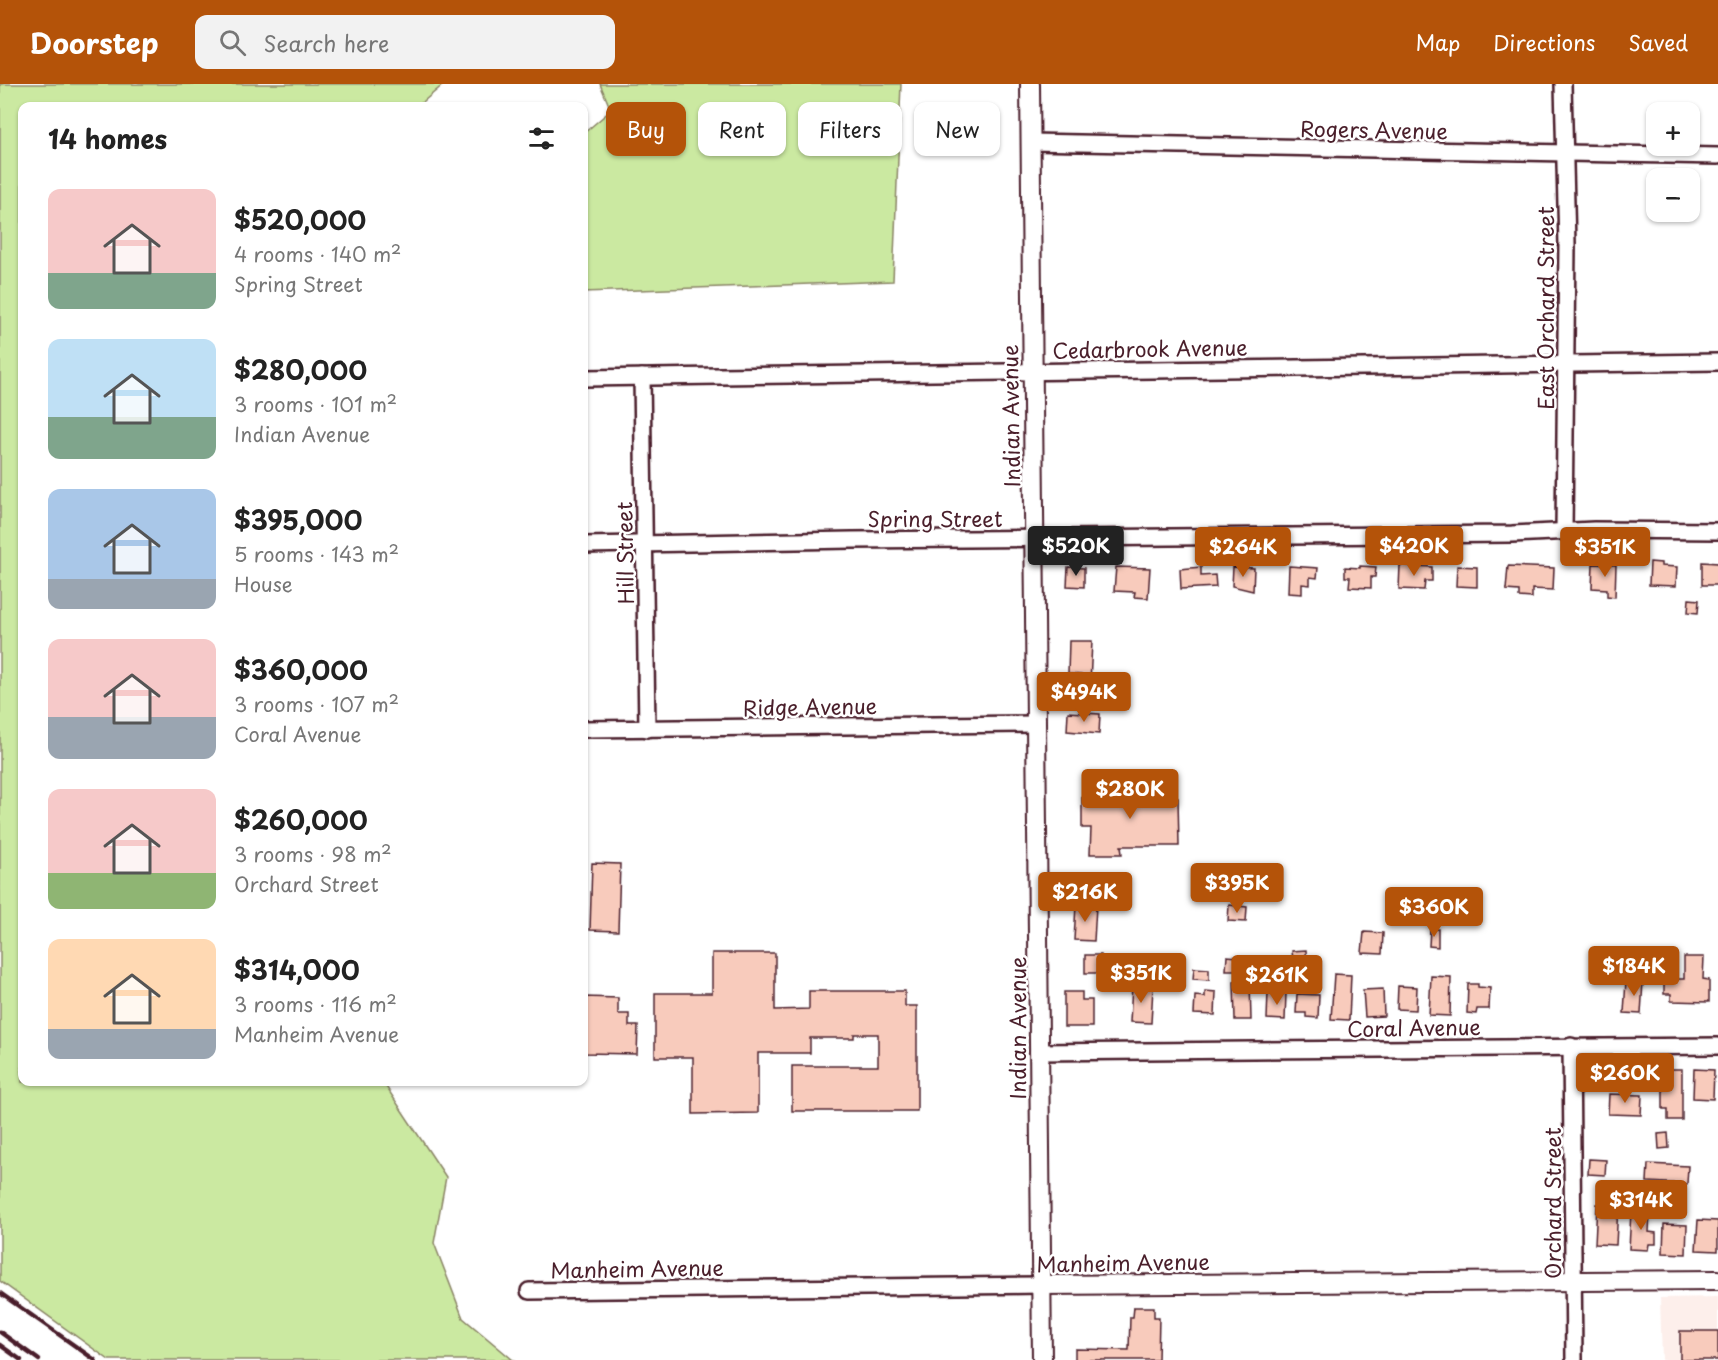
<!DOCTYPE html>
<meta charset="utf-8">
<style>
:root{--surface:#fff;--page:#f2f2f2;--text:#222;--muted:#767676;--accent:#b45309}
body{margin:0;font-family:"Playpen Sans",sans-serif;background:var(--page);color:var(--text);height:100vh;display:flex;flex-direction:column;font-size:22px;white-space:nowrap}
*{box-sizing:border-box;margin:0}
p{font-size:20px;color:var(--muted)}
.icon{flex:none;width:33px;height:33px;fill:none;stroke:currentColor;stroke-width:2;stroke-linecap:round;stroke-linejoin:round}
.map{position:relative;flex:1;overflow:hidden}
.side{position:absolute;left:18px;top:18px;width:570px;height:984px;display:flex;flex-direction:column;background:var(--surface);border-radius:12px;box-shadow:0 2px 4px #0004}
.side>*{flex:none}
.guide{position:absolute;left:606px;top:18px;width:570px;height:54px;display:flex;gap:12px}
.controls{position:absolute;left:1646px;top:18px;display:grid;gap:12px}
.controls a{display:grid;place-items:center;width:54px;height:54px;border-radius:12px;background:var(--surface);box-shadow:0 2px 4px #0004;font-size:30px}
.price{position:absolute;translate:-50% -51px;padding:0 14px;border-radius:6px;background:var(--accent);color:#fff;font-size:20px;line-height:39px;filter:drop-shadow(0 2px 3px #0008)}
.price::after{content:'';position:absolute;left:50%;top:36px;width:18px;height:14px;margin-left:-9px;background:inherit;clip-path:polygon(0 0,100% 0,50% 100%)}
.price.selected{background:#222;color:#fff}
ul{padding:0;list-style:none}
li{display:flex;align-items:center;gap:18px;height:150px;padding:0 30px}
li span{display:grid;place-items:center;flex:none;width:168px;height:120px;border-radius:12px;color:#555}
li>.icon{margin-inline-start:auto}
span .icon{width:72px;height:72px;fill:#fffc;stroke-width:1}
li b{font-size:26px}
h2{display:flex;justify-content:space-between;align-items:center;height:72px;padding:0 30px;font-size:26px}
.pill{padding:0 21px;border-radius:12px;background:var(--surface);box-shadow:0 2px 4px #0004;font-size:21px;line-height:54px}
.pill.selected{background:var(--accent);color:#fff}
header{display:flex;align-items:center;gap:36px;box-sizing:border-box;height:84px;padding:0 30px;background:var(--accent);color:#fff}
header strong{font-size:28px}
nav{display:flex;gap:33px;margin-inline-start:auto;font-size:21px}
.search{width:420px;height:54px;background:var(--page);display:flex;align-items:center;gap:15px;box-sizing:border-box;padding:0 21px;border-radius:12px;color:var(--muted);font-size:22px}
.map>svg:first-child{display:block}
.built{fill:#fdefeb}
.green{fill:#cbe9a1;stroke:#8a8466;stroke-width:1.5}
.building{fill:#f8cbbc;stroke:#4a1f2b;stroke-width:1.5}
.lines{fill:none;stroke-linecap:round;stroke-linejoin:round}
.minor-casing{stroke:#4a1f2b;stroke-width:20}
.tertiary-casing{stroke:#4a1f2b;stroke-width:22}
.minor{stroke:#fff;stroke-width:15}
.tertiary{stroke:#fff;stroke-width:18}
.rail{stroke:#4a1f2b;stroke-width:4.5}
.labels{text-anchor:middle;dominant-baseline:central;stroke-width:5;stroke-linejoin:round;paint-order:stroke}
.street-label{font-size:21px;fill:#4a1f2b;stroke:#fff}
</style>
<header>
<strong>Doorstep</strong>
<div class="search"><svg class="icon" aria-label="search" viewBox="0 0 24 24"><circle cx="10" cy="10" r="6"/><path d="M15 15l6 6"/></svg>Search here</div>
<nav><a>Map</a><a>Directions</a><a>Saved</a></nav>
</header>
<div class="map">
<svg width="1718" height="1276" viewBox="0 0 1718 1276">
<rect width="100%" height="100%" fill="#fff"/>
<filter id="ink" filterUnits="userSpaceOnUse"><feTurbulence type="fractalNoise" baseFrequency=".0167" numOctaves="2"/><feDisplacementMap in="SourceGraphic" scale="12" xChannelSelector="R" yChannelSelector="G"/><feConvolveMatrix kernelMatrix="1 2 1 2 8 2 1 2 1" color-interpolation-filters="sRGB"/></filter>
<g filter="url(#ink)">
<path class="built" d="M1718 1213V1276H1662L1660 1214Z"/>
<g class="green">
<path d="M0 0H444L418 22H22V998H383L446 1093 434 1159 463 1234 513 1276H109L0 1197Z"/>
<path d="M600 0H901L893 197 584 208V49L611 26Z"/>
</g>
<g class="building">
<path d="M1650 478 1661 479V482L1677 483 1676 502 1649 501Z"/>
<path d="M1702 478 1718 479V501H1702Z"/>
<path d="M1593 480 1616 481 1615 513 1607 512V505L1592 504Z"/>
<path d="M1400 481 1432 483V497H1425L1424 506 1399 505Z"/>
<path d="M1289 482 1318 484 1317 494 1310 493V501L1302 500V510L1288 509Z"/>
<path d="M1360 482 1376 483 1375 493H1371V504L1349 503 1350 493H1345V483L1360 484Z"/>
<path d="M1457 482 1477 483V503L1456 502Z"/>
<path d="M1508 482 1554 484 1553 506 1532 505V514L1519 513V507L1506 506Z"/>
<path d="M1068 483 1084 484V503L1067 502Z"/>
<path d="M1116 483 1150 484 1148 514 1134 513 1135 508 1114 507Z"/>
<path d="M1201 483V492L1215 491 1216 503 1181 505 1180 485Z"/>
<path d="M1233 483 1254 484 1253 507 1232 502Z"/>
<path d="M1689 515 1699 516 1698 529 1688 528Z"/>
<path d="M1069 557H1092L1090 600H1081V591L1068 590Z"/>
<path d="M1068 628 1100 630 1099 650 1067 647Z"/>
<path d="M1118 690H1131V714H1178L1179 762H1121L1122 770H1090L1091 744H1082V713L1118 712Z"/>
<path d="M592 779 620 780 618 847 590 846Z"/>
<path d="M1076 821 1096 822 1094 857 1074 856Z"/>
<path d="M1229 821 1247 823 1246 838 1228 837Z"/>
<path d="M1430 844 1438 845V863L1429 862Z"/>
<path d="M1364 848 1383 849 1382 870 1362 869Z"/>
<path d="M1306 866 1307 887 1285 888 1284 877 1293 876 1292 867Z"/>
<path d="M712 869H775V926L809 925V907H905V922H917V1027H792V982H878V950H854V954H810V969H758V1029L693 1030V973H655V909H712Z"/>
<path d="M1085 871H1101L1100 889H1085Z"/>
<path d="M1227 872 1238 873 1237 886H1226Z"/>
<path d="M1684 873H1704L1703 895 1709 896V918L1671 917V910H1664V895H1684Z"/>
<path d="M1194 884 1209 885V896L1193 895Z"/>
<path d="M1334 890 1351 891 1349 936 1331 935Z"/>
<path d="M1431 892 1451 893 1450 932 1429 931Z"/>
<path d="M1626 896 1643 897 1641 930 1624 929Z"/>
<path d="M1234 897H1250L1251 936H1235Z"/>
<path d="M1468 900H1478V903L1490 904 1489 925H1477L1476 930 1467 929Z"/>
<path d="M1132 901 1153 903 1151 939 1130 938Z"/>
<path d="M1398 902 1417 903 1416 926 1397 925Z"/>
<path d="M1383 905 1384 932 1365 933 1363 906Z"/>
<path d="M1205 907 1216 908 1215 931 1194 930 1195 912 1205 913Z"/>
<path d="M1064 908H1082V916H1092V943H1064Z"/>
<path d="M1268 908 1286 909 1285 936 1267 935Z"/>
<path d="M1297 910 1319 911 1318 934 1306 933V929H1296Z"/>
<path d="M584 913 618 914V930H629V942H638L637 970 584 969Z"/>
<path d="M1663 985H1682V1036H1668V1025H1663Z"/>
<path d="M1694 985 1714 986 1713 1015 1693 1014Z"/>
<path d="M1609 1010 1642 1011 1641 1031 1608 1030Z"/>
<path d="M1668 1049 1669 1064 1659 1065 1658 1050Z"/>
<path d="M1589 1075 1606 1076 1605 1091 1588 1090Z"/>
<path d="M1648 1080 1688 1082 1687 1100 1647 1098Z"/>
<path d="M1597 1120 1618 1121 1616 1161 1595 1160Z"/>
<path d="M1631 1127 1650 1128 1649 1148 1656 1149V1160H1649L1648 1166 1629 1165Z"/>
<path d="M1698 1136 1718 1137V1167L1696 1166Z"/>
<path d="M1664 1140 1687 1141 1686 1170 1663 1169Z"/>
<path d="M1134 1223H1154V1233H1159L1158 1276H1075V1265L1129 1266 1130 1233H1133Z"/>
<rect x="1680" y="1247" width="38" height="29"/>
</g>
<g class="lines">
<defs>
<g id="minor">
<path d="M1563 0 1567 161 1564 447"/>
<path d="M1030 58 1718 72"/>
<path d="M642 293 647 645"/>
<path d="M584 294 1718 278"/>
<path d="M584 461 852 456 1512 450 1594 446 1718 447"/>
<path d="M584 645 1036 640"/>
<path d="M1571 962 1574 1276"/>
<path d="M1038 968 1718 962"/>
<path d="M529 1207 1041 1201"/>
</g>
<g id="tertiary">
<path d="M1030 0 1042 1276"/>
<path d="M1041 1201 1718 1196"/>
</g>
</defs>
<use href="#minor" class="minor-casing"/>
<use href="#tertiary" class="tertiary-casing"/>
<use href="#minor" class="minor"/>
<use href="#tertiary" class="tertiary"/>
<g class="rail">
<path d="M0 1209 95 1276"/>
<path d="M0 1248 39 1276"/>
<path d="M0 1261 21 1276"/>
</g>
</g>
</g>
<g class="labels">
<g class="street-label">
<text transform="translate(1374 45) rotate(1)">Rogers Avenue</text>
<text transform="translate(1545 224) rotate(-90)">East Orchard Street</text>
<text transform="translate(1150 264) rotate(-1)">Cedarbrook Avenue</text>
<text transform="translate(1010 332) rotate(-91)">Indian Avenue</text>
<text x="935" y="434">Spring Street</text>
<text transform="translate(624 469) rotate(-91)">Hill Street</text>
<text transform="translate(810 622) rotate(-1)">Ridge Avenue</text>
<text transform="translate(1414 943) rotate(-1)">Coral Avenue</text>
<text transform="translate(1017 944) rotate(-90)">Indian Avenue</text>
<text transform="translate(1552 1119) rotate(-90)">Orchard Street</text>
<text transform="translate(1123 1178) rotate(-1)">Manheim Avenue</text>
<text transform="translate(637 1184) rotate(-1)">Manheim Avenue</text>
</g>
</g>
</svg>
<div class="controls">
<a>+</a>
<a>−</a>
</div>
<b class="price selected" style="left:1076px;top:493px">$520K</b>
<b class="price" style="left:1414px;top:493px">$420K</b>
<b class="price" style="left:1243px;top:494px">$264K</b>
<b class="price" style="left:1605px;top:494px">$351K</b>
<b class="price" style="left:1084px;top:639px">$494K</b>
<b class="price" style="left:1130px;top:736px">$280K</b>
<b class="price" style="left:1237px;top:830px">$395K</b>
<b class="price" style="left:1085px;top:839px">$216K</b>
<b class="price" style="left:1434px;top:854px">$360K</b>
<b class="price" style="left:1634px;top:913px">$184K</b>
<b class="price" style="left:1141px;top:920px">$351K</b>
<b class="price" style="left:1277px;top:922px">$261K</b>
<b class="price" style="left:1625px;top:1020px">$260K</b>
<b class="price" style="left:1641px;top:1147px">$314K</b>
<div class="guide">
<a class="pill selected">Buy</a>
<a class="pill">Rent</a>
<a class="pill">Filters</a>
<a class="pill">New</a>
</div>
<section class="side">
<h2>14 homes<svg class="icon" aria-label="filters" viewBox="0 0 24 24"><path d="M4 7h16M4 17h16"/><circle cx="9" cy="7" r="2"/><circle cx="15" cy="17" r="2"/></svg></h2>
<ul>
<li><span style="background:linear-gradient(#f6c9c9 70%,#7fa58c 0)"><svg class="icon" aria-label="home" viewBox="0 0 24 24"><path d="M3 11l9-7 9 7M6 9v11h12V9"/></svg></span><div><b>$520,000</b><p>4 rooms · 140 m²</p><p>Spring Street</p></div></li>
<li><span style="background:linear-gradient(#bfe0f5 65%,#7fa58c 0)"><svg class="icon" aria-label="home" viewBox="0 0 24 24"><path d="M3 11l9-7 9 7M6 9v11h12V9"/></svg></span><div><b>$280,000</b><p>3 rooms · 101 m²</p><p>Indian Avenue</p></div></li>
<li><span style="background:linear-gradient(#a9c7e8 75%,#9aa5b1 0)"><svg class="icon" aria-label="home" viewBox="0 0 24 24"><path d="M3 11l9-7 9 7M6 9v11h12V9"/></svg></span><div><b>$395,000</b><p>5 rooms · 143 m²</p><p>House</p></div></li>
<li><span style="background:linear-gradient(#f6c9c9 65%,#9aa5b1 0)"><svg class="icon" aria-label="home" viewBox="0 0 24 24"><path d="M3 11l9-7 9 7M6 9v11h12V9"/></svg></span><div><b>$360,000</b><p>3 rooms · 107 m²</p><p>Coral Avenue</p></div></li>
<li><span style="background:linear-gradient(#f6c9c9 70%,#8fb573 0)"><svg class="icon" aria-label="home" viewBox="0 0 24 24"><path d="M3 11l9-7 9 7M6 9v11h12V9"/></svg></span><div><b>$260,000</b><p>3 rooms · 98 m²</p><p>Orchard Street</p></div></li>
<li><span style="background:linear-gradient(#ffd9b3 75%,#9aa5b1 0)"><svg class="icon" aria-label="home" viewBox="0 0 24 24"><path d="M3 11l9-7 9 7M6 9v11h12V9"/></svg></span><div><b>$314,000</b><p>3 rooms · 116 m²</p><p>Manheim Avenue</p></div></li>
</ul>
</section>
</div>
